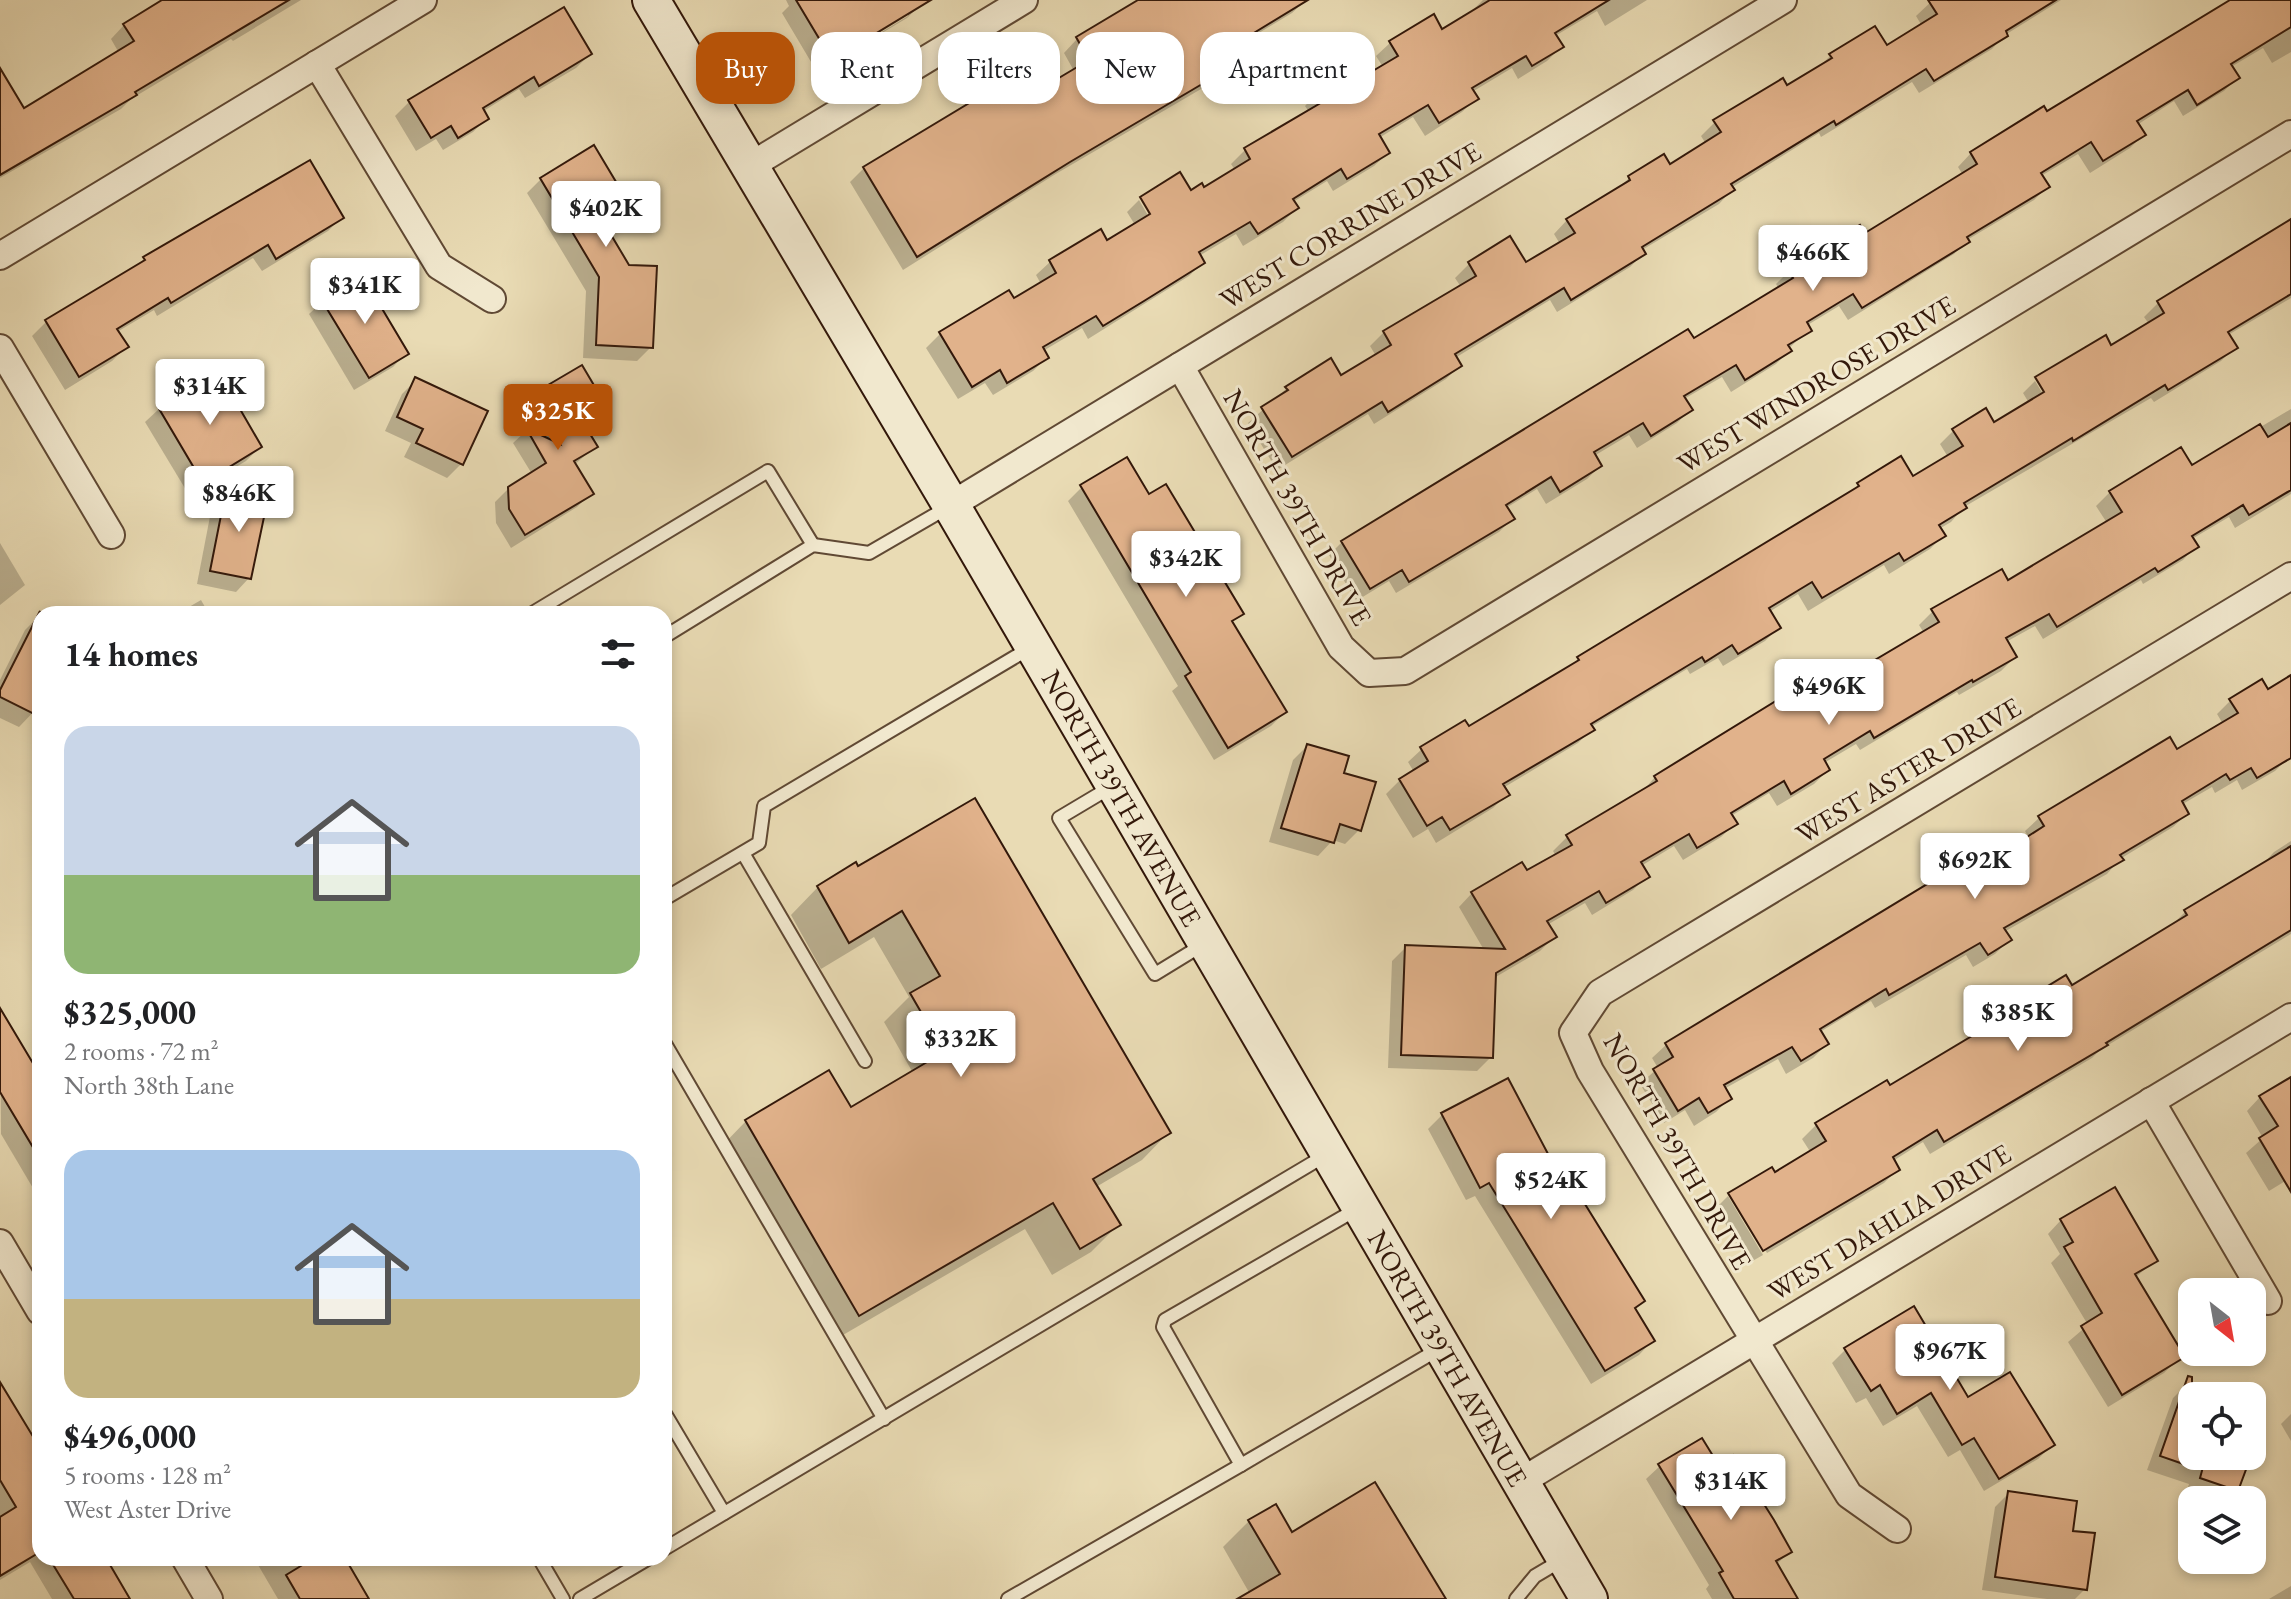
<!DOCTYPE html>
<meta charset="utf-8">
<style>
:root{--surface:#fff;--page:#f6f6f6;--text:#202124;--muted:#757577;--accent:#b45309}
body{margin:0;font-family:"EB Garamond",serif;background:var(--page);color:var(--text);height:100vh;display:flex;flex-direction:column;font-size:30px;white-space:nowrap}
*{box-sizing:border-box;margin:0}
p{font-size:26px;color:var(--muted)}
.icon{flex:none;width:44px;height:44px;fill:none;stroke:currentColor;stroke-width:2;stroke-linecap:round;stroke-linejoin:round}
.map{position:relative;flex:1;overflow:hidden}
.details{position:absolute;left:32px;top:606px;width:640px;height:960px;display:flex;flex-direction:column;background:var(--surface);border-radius:24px;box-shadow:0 4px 12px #0003}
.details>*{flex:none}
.top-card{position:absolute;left:696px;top:32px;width:760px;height:72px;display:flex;gap:16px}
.needle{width:52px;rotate:149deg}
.fabs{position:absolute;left:2178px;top:1278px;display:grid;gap:16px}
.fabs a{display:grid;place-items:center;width:88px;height:88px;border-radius:16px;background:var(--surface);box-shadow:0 4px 12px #0003;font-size:40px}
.price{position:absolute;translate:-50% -68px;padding:0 18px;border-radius:8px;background:#fff;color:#222;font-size:26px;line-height:52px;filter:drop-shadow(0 2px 4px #0008)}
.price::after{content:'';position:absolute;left:50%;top:48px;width:24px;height:18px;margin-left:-12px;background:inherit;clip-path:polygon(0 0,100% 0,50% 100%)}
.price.current{background:var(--accent);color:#fff}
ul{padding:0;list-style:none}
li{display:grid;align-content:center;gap:16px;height:424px;padding:0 32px}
li span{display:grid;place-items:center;height:248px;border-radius:24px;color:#555}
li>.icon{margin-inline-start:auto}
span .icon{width:144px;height:144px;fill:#fffc;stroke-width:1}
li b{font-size:34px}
h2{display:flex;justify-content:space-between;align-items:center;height:96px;padding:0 32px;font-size:34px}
.pill{padding:0 28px;border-radius:24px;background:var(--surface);box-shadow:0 4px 12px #0003;font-size:28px;line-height:72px}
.pill.current{background:var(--accent);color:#fff}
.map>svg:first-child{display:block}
.shadow{fill:#0003;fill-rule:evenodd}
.building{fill:#e1b28b;stroke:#33180a;stroke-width:2}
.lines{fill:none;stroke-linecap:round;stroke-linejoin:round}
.lane-casing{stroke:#604934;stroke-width:16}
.street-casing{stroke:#604934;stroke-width:30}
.secondary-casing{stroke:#33180a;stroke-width:40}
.lane{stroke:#f1e8ce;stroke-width:12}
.street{stroke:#f1e8ce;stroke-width:26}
.secondary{stroke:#f1e8ce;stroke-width:36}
.labels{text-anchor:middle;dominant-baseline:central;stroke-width:6;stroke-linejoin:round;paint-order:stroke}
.street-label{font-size:28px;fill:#33180a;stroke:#f1e8ce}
</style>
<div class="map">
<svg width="2291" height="1599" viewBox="0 0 2291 1599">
<rect width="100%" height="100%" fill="#e9dbb4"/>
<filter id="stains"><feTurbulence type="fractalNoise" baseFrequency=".0025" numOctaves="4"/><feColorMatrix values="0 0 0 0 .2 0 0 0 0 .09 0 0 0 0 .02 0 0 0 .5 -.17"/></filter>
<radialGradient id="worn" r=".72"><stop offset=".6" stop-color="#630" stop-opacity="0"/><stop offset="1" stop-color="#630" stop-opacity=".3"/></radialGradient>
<g class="shadow">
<path d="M166 0H301L233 41 231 39 131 99 121 109 0 178V103L23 110 119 53 111 39 124 25Z"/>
<path d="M786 0H919L921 4 907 18 817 72 782 13 789 6ZM908 12V16L824 67 822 63Z"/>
<path d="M1142 0H1306L1292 13 1244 42 1251 54 1237 68 1054 175 903 270 850 182 864 168 1041 91 1074 71 1064 53 1077 39Z"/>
<path d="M1483 0H1647L1605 26 1597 11 1555 36 1561 47 1547 61 1518 79 1512 68 1472 92 1476 99 1462 112 1425 136 1413 117 1379 138 1388 153 1374 166 1333 191 1327 181 1293 202 1297 208 1283 222 1243 246 1236 234 1199 256 1203 262 1189 276 1088 339 1082 328 1043 351 1047 357 1033 371 993 395 985 383 958 399 926 348 940 334 1013 301 1041 284 1036 275 1050 262 1107 242 1135 225 1127 212 1139 200 1153 224 1157 221 1141 198 1203 189 1235 170 1231 164 1245 150 1309 112 1305 106 1318 92 1353 85 1383 67 1376 56 1390 43 1433 17 1442 31 1477 10 1475 8Z"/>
<path d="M1933 0H2061L2005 35 1992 49 1919 93 1912 82 1821 137 1819 133 1731 188 1732 190 1719 204 1642 250 1644 253 1630 267 1557 312 1550 300 1455 358 1460 365 1446 379 1374 424 1368 414 1277 470 1248 423 1287 388 1341 378 1376 356 1370 346 1384 332 1461 287 1455 278 1469 264 1526 265 1560 244 1554 234 1567 220 1616 191 1629 178 1669 167 1706 144 1701 136 1715 122 1787 88 1816 70 1830 56 1886 48 1922 26 1916 16Z"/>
<path d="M2252 0H2291V52L2272 63 2263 48 2231 67 2237 78 2224 91 2183 116 2174 101 2137 125 2143 135 2130 148 2090 173 2078 154 2041 176 2047 187 2034 200 1967 240 1954 254 1848 320 1839 306 1806 326 1809 330 1788 349 1789 351 1776 364 1731 392 1722 377 1684 399 1690 410 1677 423 1637 448 1629 435 1594 456 1600 466 1587 479 1546 504 1537 489 1506 508 1512 519 1499 532 1396 593 1389 581 1356 601 1329 555 1342 542 1693 341 1779 289 1776 284 1789 271 1859 228 1864 236 1963 175 1958 167 1971 153Z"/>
<path d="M563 10 590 54 576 68 525 98 519 89 482 112 487 118 473 132 443 150 436 139 416 151 395 116 409 102Z"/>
<path d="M541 179 631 211 607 231 651 347 637 361 583 358 586 291 527 193Z"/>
<path d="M342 217 328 231 262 271 253 258 157 316 154 310 117 332 126 347 112 361 65 390 32 336 46 322 133 269 145 258Z"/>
<path d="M2291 222V298L2228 335 2235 347 2221 361 2154 402 2151 398 1964 507 1951 522 1939 529 1943 536 1930 549 1889 574 1884 565 1808 611 1798 594 1769 612 1778 628 1765 641 1723 666 1718 658 1690 674 1687 669 1591 727 1592 729 1578 743 1503 788 1507 794 1493 808 1436 843 1428 829 1413 838 1386 794 1400 780 1414 772 1408 762 1422 749 1468 729 1567 670 1578 659 1846 496 1858 485 1901 459 1912 478 1948 457 1940 444 1954 430 1994 425 2029 403 2023 393 2035 381 2048 402 2051 400 2037 379 2111 347 2149 324 2144 317 2158 303Z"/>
<path d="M323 301 406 353 393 367 354 390 309 314Z"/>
<path d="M581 367 606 409 584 428 595 447 574 465 591 493 577 507 511 548 496 523 495 502 509 488 532 474 513 443 526 431 532 433 518 411 532 397Z"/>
<path d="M217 374 260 447 246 461 189 495 145 422 159 409Z"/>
<path d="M416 380 461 464 447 478 404 457 411 443 385 431 402 394Z"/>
<path d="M2291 409V494L2235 528 2229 517 2192 539 2196 546 2183 560 2143 584 2141 580 2043 639 2035 626 2006 642 2015 657 2001 671 1959 695 1957 692 1860 750 1856 744 1824 763 1828 770 1814 784 1777 806 1769 793 1731 816 1735 824 1721 837 1683 860 1674 846 1641 866 1647 876 1633 890 1592 915 1585 903 1547 925 1554 937 1540 951 1494 978 1491 1057 1477 1071 1388 1068 1392 961 1406 947 1484 950 1459 907 1472 893 1527 873 1556 856 1553 851 1567 837 1642 792 1655 777 1796 702 1824 693 1924 633 1919 625 1933 611 2008 583 2107 523 2096 506 2110 492 2191 468Z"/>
<path d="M1082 487 1148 497 1241 613 1231 623 1285 712 1271 726 1214 760 1172 691 1178 686 1068 501Z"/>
<path d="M226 492 249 578 236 592 197 584 212 506Z"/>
<path d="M0 543 25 585 0 605Z"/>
<path d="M201 600 209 614H177Z"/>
<path d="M39 616 40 705 19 727 0 718V680L25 630Z"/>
<path d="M2291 677V748L2288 758 2275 771 2242 790 2237 780 2215 793 2212 787 2181 805 2187 814 2173 827 2120 859 2107 874 2004 932 2009 940 1995 954 1973 967 1966 955 1875 1008 1871 1001 1820 1032 1827 1044 1813 1058 1786 1074 1778 1059 1724 1089 1730 1098 1716 1112 1694 1126 1685 1110 1664 1123 1640 1084 1658 1068 1652 1058 1666 1045 1975 878 2029 838 2025 831 2039 818 2177 751 2223 724 2217 714 2231 700 2267 692Z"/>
<path d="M1307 746 1359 830 1345 844 1333 840 1318 856 1269 842 1293 760Z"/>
<path d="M2291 841V934L2100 1050 2092 1058 1930 1154 1923 1142 1893 1161 1898 1169 1884 1183 1767 1253 1732 1195H1729L1771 1169 1774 1175 1811 1153 1802 1139 1816 1125 1889 1088 2005 1019 2016 1007 2071 987 2171 926 2185 912 2261 866 2274 852Z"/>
<path d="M856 865 1169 1132 1142 1160 1096 1187 1118 1225 1091 1252 1052 1275 1025 1229 831 1342 719 1149 746 1121 850 1110 913 1073 884 1022 909 997 874 937 821 969 791 915 818 887Z"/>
<path d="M0 1012 40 1079V1200L1 1134Z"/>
<path d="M2291 1079V1187L2287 1180 2269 1191 2246 1153 2263 1138 2247 1111 2260 1097Z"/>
<path d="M1507 1080 1556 1174 1643 1301 1634 1310 1652 1341 1639 1355 1591 1384 1475 1196 1466 1200 1428 1129 1442 1115Z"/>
<path d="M1728 1196 1763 1255 1749 1263 1716 1208Z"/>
<path d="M2061 1220 2155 1260 2135 1278 2178 1359 2164 1373 2108 1407 2068 1342 2088 1325 2051 1263 2060 1254 2048 1234Z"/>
<path d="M1846 1349 1968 1400 2052 1445 2038 1459 1984 1491 1960 1450 1948 1457 1917 1406 1883 1426 1866 1398 1856 1403 1832 1363Z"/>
<path d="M0 1384 40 1452V1558H100L128 1599H52L30 1562 0 1580Z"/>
<path d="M2187 1384 2221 1396H2192V1456H2249L2237 1490 2226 1500H2212L2187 1491 2189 1484 2147 1470 2173 1398Z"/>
<path d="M2252 1407 2265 1411 2252 1447Z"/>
<path d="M2291 1414V1441L2281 1424Z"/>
<path d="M1660 1466 1717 1467 1790 1551 1776 1565 1796 1599H1712L1706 1589 1709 1585 1646 1479Z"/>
<path d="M2008 1494 2085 1589 2075 1599H2047L1982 1590 1995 1507Z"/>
<path d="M1249 1521 1291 1535 1443 1599H1241L1250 1594 1223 1547Z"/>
<path d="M254 1558H343L368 1599H278Z"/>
<path d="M2291 1586V1599H2269Z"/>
</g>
<g class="building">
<path d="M162 0H289L135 92 137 95 0 175V68L24 108 134 41 123 24Z"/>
<path d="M796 0H931L832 60Z"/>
<path d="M1138 0H1308L1244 39 1253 54 1070 162 917 257 863 167 1029 67 1042 88 1089 60 1076 37Z"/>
<path d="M1490 0H1609L1555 33 1564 47 1532 66 1526 56 1472 88 1479 99 1439 123 1428 105 1379 134 1390 153 1347 179 1341 169 1293 199 1299 208 1258 234 1250 222 1199 252 1205 263 1144 301 1103 326 1096 316 1043 347 1049 358 1007 383 1000 370 972 387 939 332 1009 290 1014 298 1056 273 1049 260 1101 229 1107 240 1150 214 1140 197 1180 172 1191 190 1202 183 1204 187 1250 159 1244 148 1324 101 1317 90 1348 72 1354 82 1398 56 1389 41 1434 14 1442 29Z"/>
<path d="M1928 0H2056L2006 31 2008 36 1934 81 1926 69 1836 125 1834 121 1731 184 1735 190 1642 247 1646 254 1571 300 1564 288 1455 354 1462 366 1388 412 1382 402 1292 457 1261 407 1288 390 1285 387 1331 358 1341 375 1391 345 1383 331 1476 276 1468 262 1510 236 1526 262 1575 233 1566 219 1630 180 1628 176 1664 154 1670 164 1721 132 1713 120 1783 78 1787 85 1832 58 1829 54 1875 26 1887 45 1937 14Z"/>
<path d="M2230 0H2291V27L2231 64 2240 78 2197 105 2188 90 2137 121 2146 135 2103 161 2091 142 2041 173 2050 187 1967 237 1970 242 1862 308 1853 294 1807 322 1812 331 1788 345 1792 351 1745 380 1736 365 1684 396 1693 410 1651 436 1643 423 1594 452 1602 466 1560 492 1551 477 1506 505 1515 519 1409 582 1402 570 1370 589 1341 541 1688 329 1694 338 1793 278 1788 270 1860 225 1865 233 1977 164 1970 152 2044 106 2047 111Z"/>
<path d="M564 7 592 54 539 86 534 77 483 108 489 119 458 138 451 126 431 138 408 100Z"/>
<path d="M594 145 634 212 607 228 629 265 657 266 653 348 596 345 599 277 540 178Z"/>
<path d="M310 160 344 218 276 259 268 245 171 303 168 298 117 329 129 347 79 377 45 320 145 260 143 257Z"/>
<path d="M2291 219V294L2228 332 2238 348 2168 390 2165 385 2073 441 2072 438 1964 503 1967 508 1939 525 1946 536 1904 561 1899 553 1822 598 1812 582 1769 608 1781 628 1738 654 1732 645 1705 662 1702 657 1591 724 1595 730 1503 784 1510 795 1450 830 1442 817 1427 826 1399 779 1428 761 1420 747 1465 720 1469 726 1579 660 1577 657 1859 486 1857 483 1901 456 1913 476 1963 446 1952 429 1986 408 1994 422 2044 392 2035 377 2106 335 2111 345 2164 313 2157 301Z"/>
<path d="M362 275 409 354 369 378 321 299Z"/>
<path d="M582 365 608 409 584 424 598 447 574 461 594 494 525 535 509 509 508 487 546 463 526 428 560 444 531 395Z"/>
<path d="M218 371 262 447 203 483 158 407Z"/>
<path d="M415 377 488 411 463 465 416 443 423 429 397 417Z"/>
<path d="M2291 423V490L2249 515 2243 505 2192 536 2199 547 2158 572 2155 568 2057 627 2049 614 2006 638 2017 657 1973 682 1972 680 1874 738 1870 731 1824 759 1830 770 1791 794 1784 781 1731 813 1738 824 1697 848 1689 834 1641 862 1650 877 1606 903 1599 891 1547 921 1557 937 1496 973 1493 1058 1401 1055 1405 945 1505 949 1471 892 1522 862 1527 870 1572 845 1566 835 1657 781 1654 776 1792 691 1796 699 1821 684 1824 690 1939 622 1931 609 2002 569 2008 580 2122 512 2109 491 2181 447 2192 465 2260 424 2268 437Z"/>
<path d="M1127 457 1149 494 1166 484 1244 614 1232 621 1287 712 1228 748 1185 676 1191 672 1080 485Z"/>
<path d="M226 490 268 498 251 579 210 571Z"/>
<path d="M40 611V717L0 697V690Z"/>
<path d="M2291 675V758L2257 778 2251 768 2230 780 2226 774 2182 801 2189 814 2120 855 2124 860 2004 928 2012 940 1988 955 1980 943 1889 995 1886 989 1820 1029 1829 1044 1801 1061 1792 1047 1724 1085 1732 1099 1708 1113 1699 1098 1678 1111 1653 1069 1673 1057 1665 1043 1967 860 1976 875 2019 849 2016 844 2044 826 2038 816 2170 737 2177 749 2238 713 2229 699 2262 679 2268 689Z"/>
<path d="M1307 744 1349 756 1344 773 1376 782 1361 831 1340 824 1334 843 1281 828Z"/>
<path d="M975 798 1171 1133 1093 1179 1121 1225 1080 1249 1053 1203 859 1316 745 1120 829 1070 851 1107 944 1052 910 993 940 976 902 911 849 943 817 886 856 862 858 866Z"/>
<path d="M2291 846V930L2106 1043 2108 1045 1944 1142 1937 1130 1893 1157 1900 1170 1763 1251 1728 1193 1772 1167 1775 1172 1826 1141 1815 1123 1887 1080 1890 1085 2017 1009 2015 1006 2066 975 2072 985 2187 915 2184 910Z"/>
<path d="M0 1008 40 1075V1159L0 1092Z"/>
<path d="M2291 1077V1192L2259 1138 2278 1126 2259 1096Z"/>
<path d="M1508 1078 1557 1171 1562 1167 1645 1301 1635 1308 1655 1341 1605 1371 1489 1183 1480 1188 1441 1113Z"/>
<path d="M2115 1187 2158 1261 2135 1274 2185 1357 2122 1395 2081 1326 2102 1313 2064 1247 2073 1242 2060 1219Z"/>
<path d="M1914 1306 1968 1397 2010 1372 2055 1445 1999 1479 1974 1438 1962 1445 1931 1393 1897 1414 1880 1385 1871 1391 1844 1348Z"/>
<path d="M2188 1376 2192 1377V1467L2160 1456Z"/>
<path d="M0 1382 40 1448V1552L0 1576V1517L16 1507 0 1480Z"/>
<path d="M1702 1438 1718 1464 1733 1455 1774 1520 1792 1552 1776 1561 1798 1599H1734L1719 1573 1723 1571 1658 1464Z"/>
<path d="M2206 1456H2251L2238 1491 2200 1478Z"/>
<path d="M1375 1482 1446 1599H1237L1280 1574 1248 1520 1276 1504 1292 1532Z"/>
<path d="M2008 1491 2077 1501 2073 1531 2095 1533 2087 1590 1995 1577Z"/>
<path d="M49 1558H106L130 1599H74Z"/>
<path d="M314 1558H345L369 1599H300L286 1575Z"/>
</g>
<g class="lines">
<defs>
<g id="lane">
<path d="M531 614 768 471 813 545"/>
<path d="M664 637 813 545 869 553 950 506"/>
<path d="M1111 787 1059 818 1155 974 1204 944"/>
<path d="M743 853 865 1061"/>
<path d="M664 899 759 843 764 806 1030 648"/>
<path d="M664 1042 884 1419"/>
<path d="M664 1412 724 1513"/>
<path d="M1241 1465 1439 1349"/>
<path d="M664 1549 1326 1155"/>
<path d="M539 1558 563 1599"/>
<path d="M580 1599 649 1558"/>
<path d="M1008 1599 1241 1465 1163 1327 1165 1320 1357 1209"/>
<path d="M1516 1599 1535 1576 1562 1560"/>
</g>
<g id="street">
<path d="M317 64 439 266 492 299"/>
<path d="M750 166 1024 0"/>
<path d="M0 256 423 0"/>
<path d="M0 348 111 535"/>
<path d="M1180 366 1341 647 1369 673 1405 671 2291 134"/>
<path d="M951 505 1783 0"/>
<path d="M2151 1101 2268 1301"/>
<path d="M0 1243 40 1311"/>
<path d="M1520 1482 2291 1017"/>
<path d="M1897 1529 1849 1495 1590 1071 1573 1033 1600 993 2291 576"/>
<path d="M185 1558 209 1599"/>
</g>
<path id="secondary" d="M651 0 951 505 1589 1599"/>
</defs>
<use href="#lane" class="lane-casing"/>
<use href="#street" class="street-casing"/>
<use href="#secondary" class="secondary-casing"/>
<use href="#lane" class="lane"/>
<use href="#street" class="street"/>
<use href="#secondary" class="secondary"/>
</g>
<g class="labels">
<g class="street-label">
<text transform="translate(1350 225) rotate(-31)">WEST CORRINE DRIVE</text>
<text transform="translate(1816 384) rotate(-31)">WEST WINDROSE DRIVE</text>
<text transform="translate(1298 507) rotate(60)">NORTH 39TH DRIVE</text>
<text transform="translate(1908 770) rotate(-31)">WEST ASTER DRIVE</text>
<text transform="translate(1122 798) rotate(60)">NORTH 39TH AVENUE</text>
<text transform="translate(1678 1151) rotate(60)">NORTH 39TH DRIVE</text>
<text transform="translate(1889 1222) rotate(-31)">WEST DAHLIA DRIVE</text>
<text transform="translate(1448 1358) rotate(60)">NORTH 39TH AVENUE</text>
</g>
</g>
<rect width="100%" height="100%" filter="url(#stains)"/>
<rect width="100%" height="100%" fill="url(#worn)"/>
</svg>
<div class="fabs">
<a><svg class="needle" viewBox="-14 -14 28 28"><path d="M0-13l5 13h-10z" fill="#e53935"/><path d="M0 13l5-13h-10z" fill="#757577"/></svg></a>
<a><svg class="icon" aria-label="locate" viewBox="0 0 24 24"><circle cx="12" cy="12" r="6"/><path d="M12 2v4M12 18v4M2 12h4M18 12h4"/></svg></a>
<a><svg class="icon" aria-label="layers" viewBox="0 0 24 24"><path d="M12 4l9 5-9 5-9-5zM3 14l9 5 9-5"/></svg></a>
</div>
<b class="price" style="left:606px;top:249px">$402K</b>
<b class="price" style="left:1813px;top:293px">$466K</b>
<b class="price" style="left:365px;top:326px">$341K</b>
<b class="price" style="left:210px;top:427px">$314K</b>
<b class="price current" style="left:558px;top:452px">$325K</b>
<b class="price" style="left:239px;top:534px">$846K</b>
<b class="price" style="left:1186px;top:599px">$342K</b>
<b class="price" style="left:1829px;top:727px">$496K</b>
<b class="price" style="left:1975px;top:901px">$692K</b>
<b class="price" style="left:2018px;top:1053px">$385K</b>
<b class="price" style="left:961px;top:1079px">$332K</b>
<b class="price" style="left:1551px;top:1221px">$524K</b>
<b class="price" style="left:1950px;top:1392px">$967K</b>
<b class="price" style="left:1731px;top:1522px">$314K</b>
<div class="top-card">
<a class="pill current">Buy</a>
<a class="pill">Rent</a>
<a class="pill">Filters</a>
<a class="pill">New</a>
<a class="pill">Apartment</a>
</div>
<section class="details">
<h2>14 homes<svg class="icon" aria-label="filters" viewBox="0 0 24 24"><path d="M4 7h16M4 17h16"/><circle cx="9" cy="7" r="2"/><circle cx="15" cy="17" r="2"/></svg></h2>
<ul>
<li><span style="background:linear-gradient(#c9d6e8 60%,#8fb573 0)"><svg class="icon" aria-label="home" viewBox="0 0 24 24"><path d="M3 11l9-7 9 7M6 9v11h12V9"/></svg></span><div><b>$325,000</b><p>2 rooms · 72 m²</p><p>North 38th Lane</p></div></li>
<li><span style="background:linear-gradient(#a9c7e8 60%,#c2b280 0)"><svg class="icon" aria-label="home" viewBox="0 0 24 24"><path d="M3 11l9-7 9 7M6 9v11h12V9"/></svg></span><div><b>$496,000</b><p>5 rooms · 128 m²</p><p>West Aster Drive</p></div></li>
</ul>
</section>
</div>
